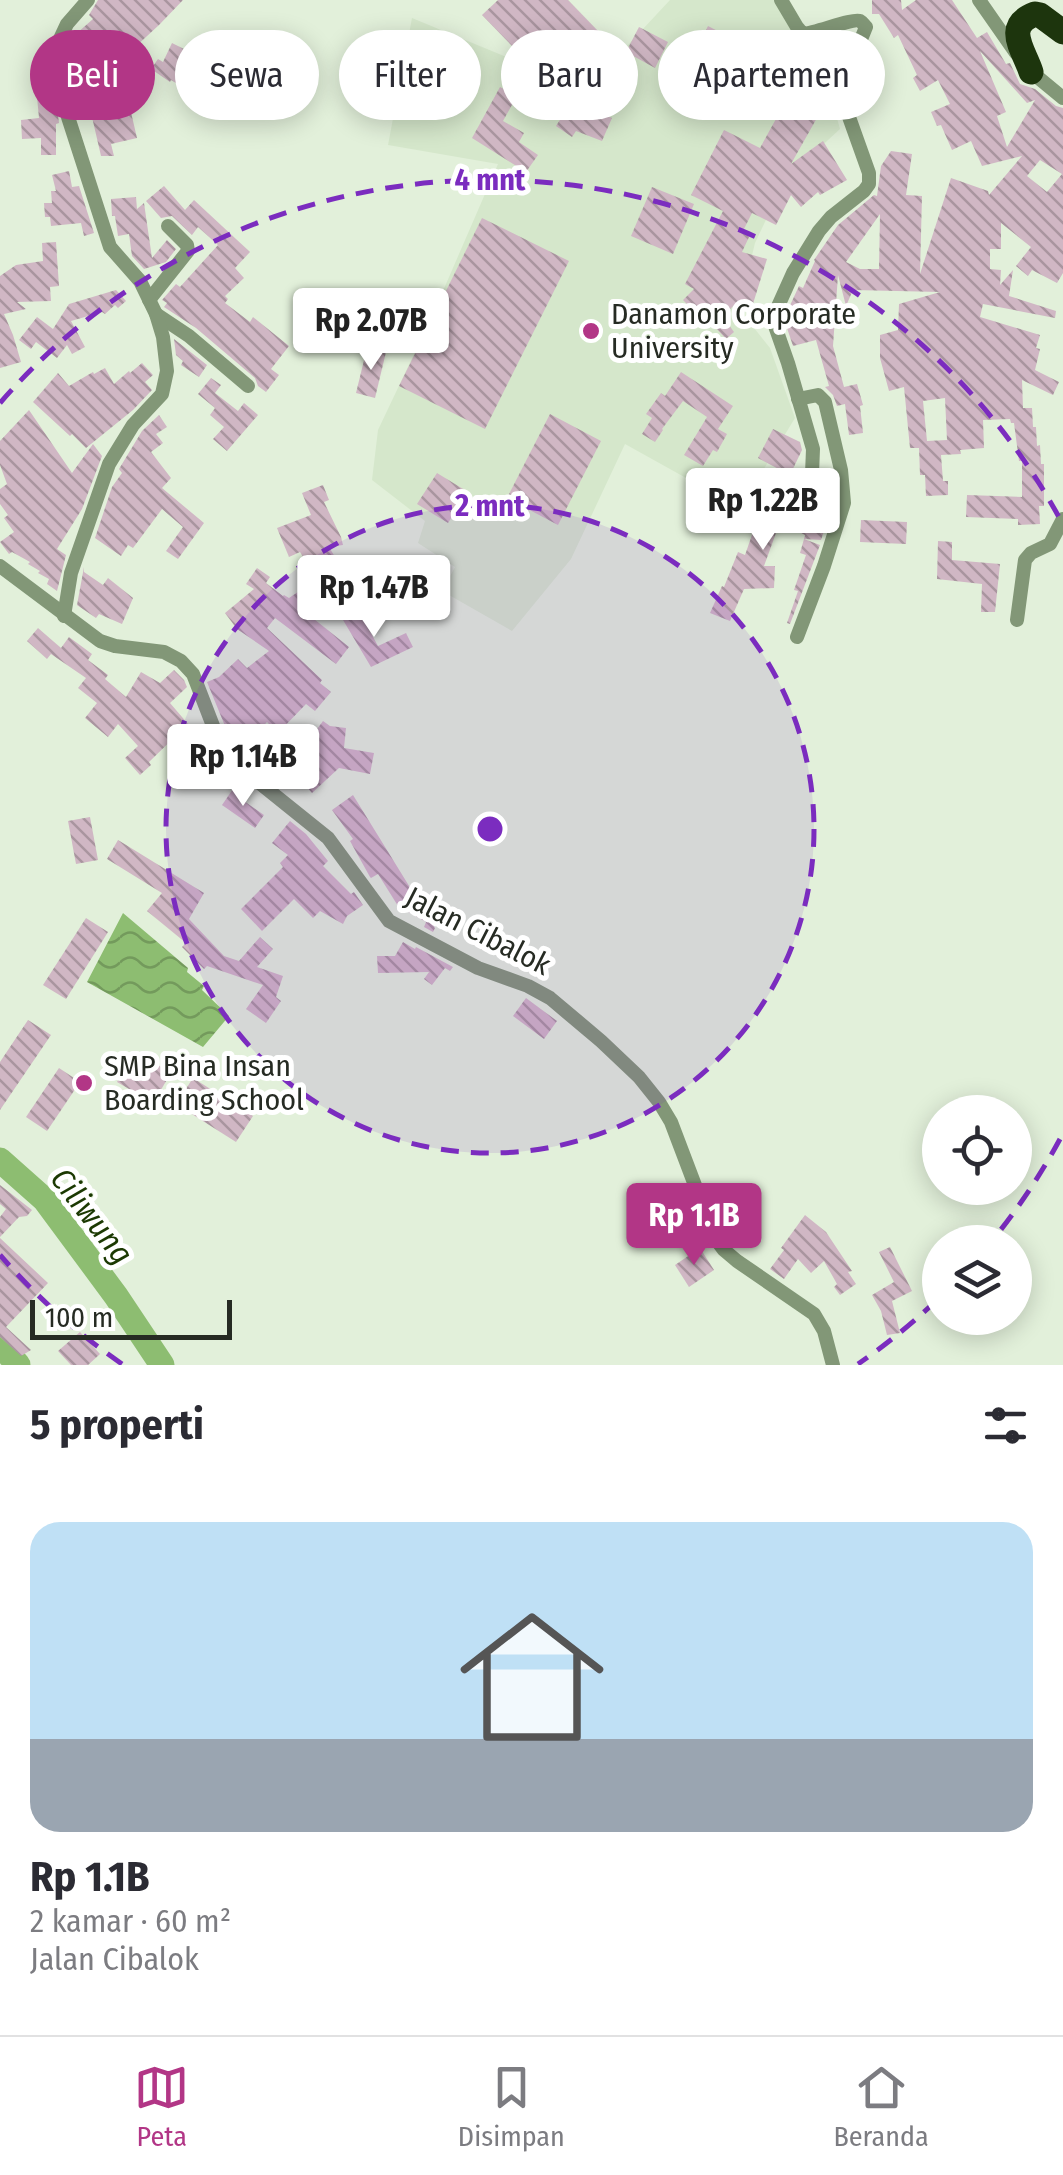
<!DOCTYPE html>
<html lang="id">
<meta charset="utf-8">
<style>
:root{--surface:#fff;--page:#f7f7f7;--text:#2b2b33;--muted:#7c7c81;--line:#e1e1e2;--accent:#b23686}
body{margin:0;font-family:"Fira Sans Condensed",sans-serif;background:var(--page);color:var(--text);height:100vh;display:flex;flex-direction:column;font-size:38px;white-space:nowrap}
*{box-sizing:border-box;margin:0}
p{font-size:32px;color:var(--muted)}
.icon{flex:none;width:55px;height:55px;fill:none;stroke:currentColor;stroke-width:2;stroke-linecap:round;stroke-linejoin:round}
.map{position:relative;height:1365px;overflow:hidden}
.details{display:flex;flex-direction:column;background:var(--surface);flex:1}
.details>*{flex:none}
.banner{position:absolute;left:30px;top:30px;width:1005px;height:90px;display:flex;gap:20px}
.fabs{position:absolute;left:922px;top:1095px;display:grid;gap:20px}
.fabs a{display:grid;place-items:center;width:110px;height:110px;border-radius:50%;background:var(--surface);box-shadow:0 5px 25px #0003;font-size:50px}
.scale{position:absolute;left:30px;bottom:25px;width:202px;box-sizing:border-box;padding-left:10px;border:5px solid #262b23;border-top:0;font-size:28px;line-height:35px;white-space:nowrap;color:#262b23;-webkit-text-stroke:8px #fff;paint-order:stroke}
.price{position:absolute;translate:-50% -85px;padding:0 22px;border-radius:10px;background:#fff;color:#222;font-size:32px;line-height:65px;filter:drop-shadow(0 2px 5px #0008)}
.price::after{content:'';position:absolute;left:50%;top:60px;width:30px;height:22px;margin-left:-15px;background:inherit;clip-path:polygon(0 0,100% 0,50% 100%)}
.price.selected{background:var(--accent);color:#fff}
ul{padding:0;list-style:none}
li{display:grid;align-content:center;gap:20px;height:530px;padding:0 30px}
li span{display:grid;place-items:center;height:310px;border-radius:30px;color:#555}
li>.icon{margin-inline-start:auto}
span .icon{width:180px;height:180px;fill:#fffc;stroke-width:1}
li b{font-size:42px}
h2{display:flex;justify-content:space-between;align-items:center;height:120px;padding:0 30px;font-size:42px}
.chip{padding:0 35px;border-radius:45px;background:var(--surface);box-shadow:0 5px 25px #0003;font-size:35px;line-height:90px}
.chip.selected{background:var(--accent);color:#fff}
.menu{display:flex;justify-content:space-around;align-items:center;height:140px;border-top:2px solid var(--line);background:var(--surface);font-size:28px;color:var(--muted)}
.menu a{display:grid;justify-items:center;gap:5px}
.menu .selected{color:var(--accent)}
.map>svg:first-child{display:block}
.built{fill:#d5e7cb}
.water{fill:url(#water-waves)}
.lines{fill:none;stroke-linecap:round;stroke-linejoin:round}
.river{stroke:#8dbd71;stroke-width:25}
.building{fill:url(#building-back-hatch);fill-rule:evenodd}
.street{stroke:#829777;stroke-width:14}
.highway{stroke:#1d350d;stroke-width:25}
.ring{fill:none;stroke:#7b2cbf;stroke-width:5;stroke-dasharray:18 12}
.poi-dot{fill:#b23686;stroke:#fff;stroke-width:4}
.labels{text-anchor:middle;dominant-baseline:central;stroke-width:10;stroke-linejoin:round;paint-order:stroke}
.poi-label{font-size:30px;fill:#262b23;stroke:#fff;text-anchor:start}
.street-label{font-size:30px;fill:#262b23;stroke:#fff}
.water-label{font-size:32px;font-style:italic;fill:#1b3902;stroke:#fff}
.centre{fill:#7b2cbf;stroke:#fff;stroke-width:5}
.ring-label{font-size:30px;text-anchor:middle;font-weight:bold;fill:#7b2cbf;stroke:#fff;stroke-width:10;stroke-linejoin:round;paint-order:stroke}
</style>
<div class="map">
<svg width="1063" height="1365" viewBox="0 0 1063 1365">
<defs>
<pattern id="water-waves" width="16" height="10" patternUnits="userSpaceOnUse" patternTransform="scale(2.5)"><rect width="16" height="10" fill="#8dbd71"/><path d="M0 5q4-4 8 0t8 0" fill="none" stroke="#739a5c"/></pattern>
<pattern id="building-back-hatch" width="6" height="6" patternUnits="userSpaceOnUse" patternTransform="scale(2.5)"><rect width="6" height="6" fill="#d0b7c4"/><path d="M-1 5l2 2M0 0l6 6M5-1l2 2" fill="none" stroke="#a9959f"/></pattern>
</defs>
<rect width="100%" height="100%" fill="#e2f0da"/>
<path class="built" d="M670 0H787L828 86 840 129 803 163 780 190 755 243 739 309 770 348 795 418 740 508 625 444 571 559 512 631 442 591 455 567 418 543 425 521 372 480 378 430 433 314 498 164 388 145 412 18 586 90Z"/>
<path class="water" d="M123 913 188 968 187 972 204 986 202 990 229 1016 203 1047 87 982Z"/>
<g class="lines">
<g class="river">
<path d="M0 1160 45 1200 116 1296 162 1365"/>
<path d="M0 1344 18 1365"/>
</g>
</g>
<g class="building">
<path d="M98 0H183L159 25 109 71 98 59 75 74 72 55 86 46 76 34 93 19 89 15Z"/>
<path d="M498 0H568L599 32 547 82 482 15Z"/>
<path d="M872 0H901L902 10 916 0H952L977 38 987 32 1006 64 1010 63 1020 84 1035 89 1056 106 1063 108V273L1057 283 1032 270 1028 276 1016 266 1031 247 1001 223V249H990V269L1001 270 1000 285 1013 270 1009 296 1056 311 1055 318 983 304 980 317 1040 335 1036 348 1040 349 1035 370 1059 382 1053 395 1022 380 1023 408H1032L1033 427H1036L1037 446 1040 445 1041 464H1044V506H1039L1040 524 1018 525V519L966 517 967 495 1022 497V461H1019L1014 423H1011L1010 419 983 420 984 448 960 450 961 454 941 455 943 481H948V495L926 496 925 475H920L919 448H910L904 387 889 391 880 358V335L898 330 899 304 940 292 853 290 846 306 838 275 833 346 844 387 857 384 863 405 860 406 863 433 849 435 845 404 837 406 833 395 825 387 829 386 816 340 793 346 786 325 803 321 786 314 799 286 803 288 815 261 814 260 838 225 874 195 877 196 881 166 891 151 912 154 906 195 922 196 920 274 951 178 988 191 989 195 1022 156 982 166 971 141 952 150 941 125 937 126 931 112 950 104 938 80 920 91 913 78 917 75 898 35 894 38 879 14H872ZM980 51 1027 103 1035 100 1007 147 997 116 1006 112ZM1040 160 1062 174 1047 192 1027 176ZM880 214 879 269H860L846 262ZM945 398 947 440 927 441 923 401Z"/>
<path d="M708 26 790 68 780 86 822 109 791 164 823 141 847 180 820 195 818 192 801 207 791 195 776 225 752 213 743 231 750 235 742 252 767 259 752 307 738 302 722 316 734 332 726 339 701 312 698 315 683 300 694 289 685 284 723 211 691 195 724 130 760 148 782 108 691 60Z"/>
<path d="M639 27 668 42 655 68 626 52Z"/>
<path d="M172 43 190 52 182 68 197 77 189 91 171 80 170 82 151 69 158 59 163 62Z"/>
<path d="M588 76 612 88 600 113 612 118 602 141 576 131 572 137 556 126Z"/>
<path d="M54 85 59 123 56 124V155H41V138L22 139 21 120 39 118 36 86Z"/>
<path d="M500 87 517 96 503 121 524 133 519 142 538 155 526 172 472 138Z"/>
<path d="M130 108 137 138 111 144 114 156H101L92 117Z"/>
<path d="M69 171 72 187 79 186 94 233 84 236 81 223 51 226 50 217H45L44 203H52L51 191H56L52 175Z"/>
<path d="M164 186 185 210 194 200 250 252 235 268 244 278 225 296 228 299 225 303 250 322 253 317 289 346 271 369 279 375 266 392 258 386 255 378 196 328 164 307 167 303 162 300 176 284 180 287 218 245 198 227 192 235 172 216 161 218 146 201Z"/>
<path d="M652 187 694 204 673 254 631 236Z"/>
<path d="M136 197 137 209 144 203 152 258 167 240 176 249 166 262 144 269 132 256 129 234 118 236 115 216H112L111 199Z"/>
<path d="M482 218 569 261 485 429 399 386Z"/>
<path d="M56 242 59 286 50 287 51 301 17 302 26 309 4 314 13 335 21 362 0 368V276L16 265 43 261 42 243Z"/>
<path d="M116 290 126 301 118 308 115 305 105 314 102 312 71 321 85 347 72 354 67 345 57 358 36 342 31 349 19 340 37 317 53 329 69 304Z"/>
<path d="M174 339 207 365 199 377 181 365 183 361 176 355Z"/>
<path d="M367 348 386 352 375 398 356 393Z"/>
<path d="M142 363 153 375 145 382 152 390 133 410 86 448 72 434 70 436 33 402 58 373 69 386 93 372 94 374 105 368 114 384 129 371 130 373Z"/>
<path d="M681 372 733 406 718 429 727 434 717 452 713 450 703 466 684 455 707 417 683 401 662 429 663 430 655 442 642 434 652 418 646 414 661 393 665 396Z"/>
<path d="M211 378 221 385 215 393 238 411 244 403 258 415 227 451 213 439 224 427 210 415 215 408 198 394Z"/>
<path d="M29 410 72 473 93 444 102 456 82 509 57 549 66 555 57 591 47 584 49 579 38 573 40 571 28 564 30 562 12 552 9 554 0 542 14 532 4 518 8 515 0 504V489L7 484 0 465V441Z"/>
<path d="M550 414 601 441 558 525 507 498Z"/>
<path d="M159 415 167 427 156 434 163 443 151 452 171 478 162 488 204 523 178 559 166 551 183 527 162 509 133 548 128 545 121 556 95 538 112 487 122 473 119 469 142 431Z"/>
<path d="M773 429 800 442 802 450 790 475 758 458Z"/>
<path d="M437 473 468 492 448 523 417 504Z"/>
<path d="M323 485 329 500 324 502 341 537 343 545 329 547 350 582 322 599 326 604 309 615 349 647 336 664 275 618 267 628 322 680 320 683 331 692 315 711 306 704 278 733 267 722 240 751 225 726 207 682 219 677 238 659 247 668 269 651 237 629 225 613 254 589 246 584 257 568 270 577 266 583 283 596 284 595 289 598 317 579 300 552 289 557 277 528 311 515 302 493Z"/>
<path d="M755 501 784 511 788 502 828 519 821 540 804 539 805 535 780 522 764 566H775L774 588 744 589 730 621 710 613 722 586 724 587 738 552 745 555 753 532 749 531 755 516 751 515Z"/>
<path d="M861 520 907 522 906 544 860 542Z"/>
<path d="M804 539 820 545 790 624 787 623 798 591 794 590 806 555 800 553Z"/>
<path d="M938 541 952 542V560L1000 564 995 612H981L982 584 937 579Z"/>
<path d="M84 567V572L103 585 108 578 133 598 122 624 99 614 96 618 77 605Z"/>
<path d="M364 609 371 621 366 624 378 646 406 633 413 647 371 667 343 620Z"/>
<path d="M38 628 61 648 69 637 92 654 88 660 108 675 105 679 126 697 141 672 160 683 174 670 184 680 187 687 170 703 188 724 149 762 151 765 140 775 125 758 138 746 118 724 108 737 85 718 97 703 78 688 86 678 51 654 47 659 27 641Z"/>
<path d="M323 721 330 726 346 728 344 748 374 753 370 774 339 768 312 793 300 779 306 773 293 762Z"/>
<path d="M233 789 246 798 244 801 264 815 255 828 222 805Z"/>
<path d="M353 795 435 928 433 932 424 927 426 922 398 906 378 874 371 878 370 877 350 841 353 839 332 810Z"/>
<path d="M90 817 98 860 76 864 68 821Z"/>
<path d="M290 821 306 834 328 861 323 866 351 894 354 892 363 905 347 916 343 924 320 911 313 918 294 899 262 931 241 909 283 867 280 863 288 855 272 843Z"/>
<path d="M118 840 204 893 189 919 224 956 239 961 260 937 273 949 257 967 283 976 276 997 281 1001 266 1023 246 1009 263 985 207 966 204 969 182 947 186 943 147 911 162 893 107 859Z"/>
<path d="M86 918 108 932 66 999 43 985Z"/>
<path d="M403 942 415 949 416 947 453 967 450 971 445 968 432 985 424 979 429 972 378 973 377 956H395Z"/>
<path d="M526 998 557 1021 544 1039 513 1016Z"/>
<path d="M28 1020 51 1035 0 1110V1062Z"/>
<path d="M135 1051 171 1073 153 1103 117 1082Z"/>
<path d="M59 1068 80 1082 47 1131 26 1117Z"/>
<path d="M193 1078 253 1116 236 1142 176 1104Z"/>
<path d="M0 1185 32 1210 27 1216 19 1217 0 1237V1217L6 1209 0 1204Z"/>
<path d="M805 1215 826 1232 852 1271 848 1272 856 1284 840 1295 834 1287 837 1284 824 1261 811 1273 798 1259 784 1279 770 1269 784 1250 781 1248Z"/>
<path d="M0 1238 48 1283 6 1327 31 1350 21 1356 0 1337Z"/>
<path d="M890 1247 912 1291 892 1301 900 1333 887 1335 881 1311 872 1295 894 1282 879 1252Z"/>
<path d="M700 1248 714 1270 689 1287 675 1265Z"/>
<path d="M80 1332 100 1354 88 1365H71L58 1351Z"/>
</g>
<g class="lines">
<g class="street">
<path d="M781 0 797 27 803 34C816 33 853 18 860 21 862 22 864 25 866 27L847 74 842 92 849 117 869 173V184L864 191 831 217 819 231 793 273 775 313V326L788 363 813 449 812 474"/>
<path d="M979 0 1016 53"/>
<path d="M1029 70 1063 98"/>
<path d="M149 300 188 251 187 245 168 226"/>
<path d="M156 314 189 336 248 386"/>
<path d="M0 566 100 641 115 646 164 652 181 661 193 674 215 731 231 757 246 772 328 838 389 921 478 968 528 986 550 998 601 1041 639 1077 659 1102 671 1122 715 1238 724 1250 737 1261 814 1314 824 1331 833 1365"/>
<path d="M64 616 71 573 109 464 133 425 162 394 167 371 163 337 156 314 140 281 110 247 68 117 60 39 67 24 88 0"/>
<path d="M1017 620 1025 560 1031 553 1050 544 1063 519"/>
<path d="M797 637 824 566 844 503 841 470 825 402 818 395 798 399"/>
<path d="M252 778 277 744"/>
</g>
<path class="highway" d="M1031 72C1024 50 1003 26 1035 14L1040 15 1063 32"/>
</g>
<circle cx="490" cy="829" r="324" fill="#7b2cbf" fill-opacity=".12"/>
<g class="ring">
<circle cx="490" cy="829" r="324"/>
<path d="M1060 1139A649 649 0 0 1 991 1242M937 1300A649 649 0 0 1 858 1364M122 1364A649 649 0 0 1 0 1255M0 403A649 649 0 0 1 1060 519"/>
</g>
<g class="poi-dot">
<circle cx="591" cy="331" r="10"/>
<circle cx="84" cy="1083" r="10"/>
</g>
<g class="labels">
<g class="poi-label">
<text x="611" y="314">Danamon Corporate<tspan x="611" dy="34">University</tspan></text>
<text x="104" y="1066">SMP Bina Insan<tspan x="104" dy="34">Boarding School</tspan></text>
</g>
<g class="street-label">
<text transform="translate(478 931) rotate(27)">Jalan Cibalok</text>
</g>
<g class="water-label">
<text transform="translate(92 1216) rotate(52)">Ciliwung</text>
</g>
</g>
<circle cx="490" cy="829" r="15" class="centre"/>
<g class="ring-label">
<text x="490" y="190">4 mnt</text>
<text x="490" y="516">2 mnt</text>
</g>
</svg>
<div class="fabs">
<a><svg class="icon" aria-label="locate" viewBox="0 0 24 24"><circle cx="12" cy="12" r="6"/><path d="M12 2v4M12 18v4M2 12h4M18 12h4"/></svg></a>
<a><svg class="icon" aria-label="layers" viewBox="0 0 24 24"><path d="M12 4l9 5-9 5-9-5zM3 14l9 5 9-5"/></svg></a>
</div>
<div class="scale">100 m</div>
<b class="price" style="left:371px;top:373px">Rp 2.07B</b>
<b class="price" style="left:763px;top:553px">Rp 1.22B</b>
<b class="price" style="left:374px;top:640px">Rp 1.47B</b>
<b class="price" style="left:243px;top:809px">Rp 1.14B</b>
<b class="price selected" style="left:694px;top:1268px">Rp 1.1B</b>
<div class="banner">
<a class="chip selected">Beli</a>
<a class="chip">Sewa</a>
<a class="chip">Filter</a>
<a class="chip">Baru</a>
<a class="chip">Apartemen</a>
</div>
</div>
<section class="details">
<h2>5 properti<svg class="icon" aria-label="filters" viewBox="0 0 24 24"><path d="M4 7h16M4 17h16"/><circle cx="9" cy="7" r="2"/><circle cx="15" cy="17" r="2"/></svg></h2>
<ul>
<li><span style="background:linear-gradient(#bfe0f5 70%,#9aa5b1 0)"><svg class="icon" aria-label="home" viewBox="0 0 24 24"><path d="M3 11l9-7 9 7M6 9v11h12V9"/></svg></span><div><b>Rp 1.1B</b><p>2 kamar · 60 m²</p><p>Jalan Cibalok</p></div></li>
</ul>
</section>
<nav class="menu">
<a class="selected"><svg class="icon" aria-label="map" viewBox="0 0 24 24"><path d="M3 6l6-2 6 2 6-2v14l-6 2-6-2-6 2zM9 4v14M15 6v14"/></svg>Peta</a>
<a><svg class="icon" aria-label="saved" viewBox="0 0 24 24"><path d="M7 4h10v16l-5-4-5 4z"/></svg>Disimpan</a>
<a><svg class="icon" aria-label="home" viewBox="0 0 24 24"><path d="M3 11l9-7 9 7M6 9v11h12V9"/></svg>Beranda</a>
</nav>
